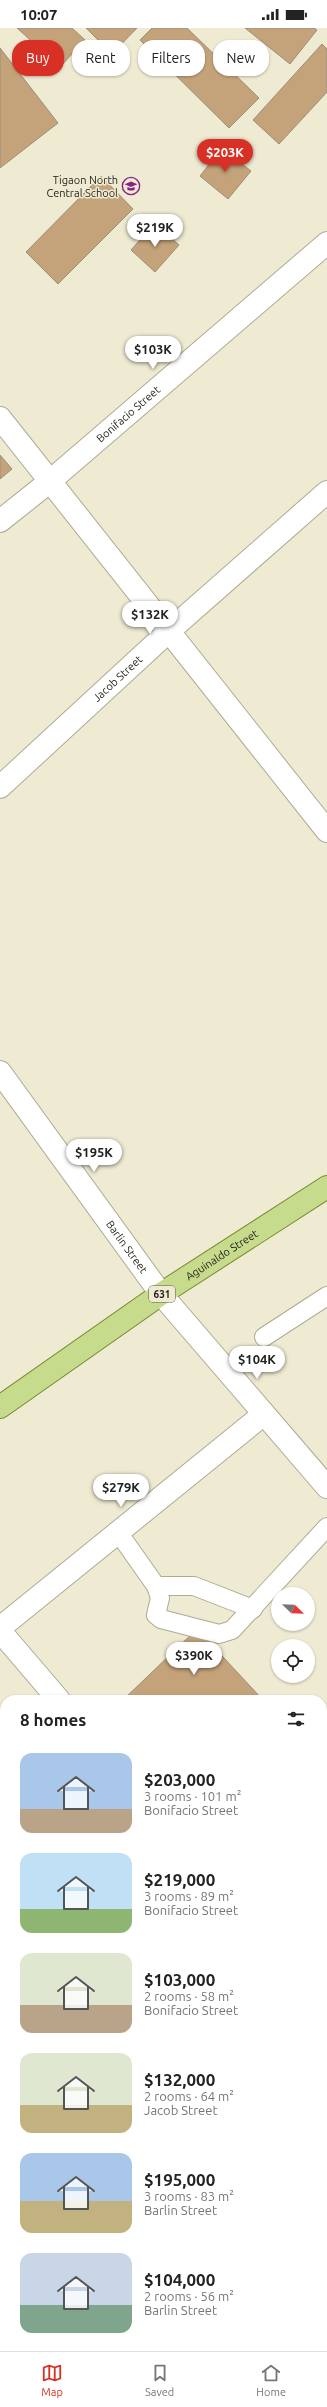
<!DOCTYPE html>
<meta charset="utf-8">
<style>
:root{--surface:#fff;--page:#f2f2f2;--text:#222;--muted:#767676;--line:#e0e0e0;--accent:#d93025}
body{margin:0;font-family:Ubuntu,sans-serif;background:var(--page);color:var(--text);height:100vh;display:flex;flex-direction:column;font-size:15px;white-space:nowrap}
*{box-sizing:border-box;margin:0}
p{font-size:13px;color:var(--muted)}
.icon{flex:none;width:22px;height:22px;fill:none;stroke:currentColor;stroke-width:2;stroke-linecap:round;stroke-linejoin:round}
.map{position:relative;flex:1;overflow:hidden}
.panel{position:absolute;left:0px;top:1667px;width:327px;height:656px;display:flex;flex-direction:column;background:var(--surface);border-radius:16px 16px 0 0;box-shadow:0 1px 3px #0004}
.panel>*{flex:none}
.hud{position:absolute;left:12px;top:12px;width:303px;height:36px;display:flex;gap:8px}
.needle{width:26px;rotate:113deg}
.tools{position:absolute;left:271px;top:1559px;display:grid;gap:8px}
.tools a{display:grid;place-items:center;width:44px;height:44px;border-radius:50%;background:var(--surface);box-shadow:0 1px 3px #0004;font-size:20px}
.price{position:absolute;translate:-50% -34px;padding:0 9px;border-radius:14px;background:#fff;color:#222;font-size:13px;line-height:26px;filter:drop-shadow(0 1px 2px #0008)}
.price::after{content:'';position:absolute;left:50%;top:24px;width:12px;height:9px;margin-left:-6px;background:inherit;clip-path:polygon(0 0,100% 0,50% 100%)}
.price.on{background:var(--accent);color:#fff}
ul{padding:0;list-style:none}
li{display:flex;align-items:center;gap:12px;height:100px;padding:0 20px}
li span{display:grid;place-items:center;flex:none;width:112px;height:80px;border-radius:12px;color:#555}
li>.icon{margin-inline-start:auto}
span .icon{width:48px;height:48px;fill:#fffc;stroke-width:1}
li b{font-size:17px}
h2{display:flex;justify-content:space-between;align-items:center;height:48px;padding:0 20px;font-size:17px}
.pill{padding:0 14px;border-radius:16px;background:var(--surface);box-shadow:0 1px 3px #0004;font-size:14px;line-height:36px}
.pill.on{background:var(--accent);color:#fff}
.status{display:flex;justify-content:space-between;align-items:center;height:28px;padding:0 20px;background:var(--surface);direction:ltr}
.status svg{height:11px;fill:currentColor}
.dock{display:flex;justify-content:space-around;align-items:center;height:56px;border-top:1px solid var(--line);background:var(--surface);font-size:11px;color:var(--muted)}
.dock a{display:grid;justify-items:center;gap:2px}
.dock .on{color:var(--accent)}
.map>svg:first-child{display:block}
.building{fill:#c5a37a;stroke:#9d8d7b}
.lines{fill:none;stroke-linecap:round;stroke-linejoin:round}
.service-casing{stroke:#afaa93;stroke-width:20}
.minor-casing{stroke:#afaa93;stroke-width:24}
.primary-casing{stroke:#758a31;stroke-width:24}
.service{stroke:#fff;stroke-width:18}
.minor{stroke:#fff;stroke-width:22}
.primary{stroke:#c7db8c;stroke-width:22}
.labels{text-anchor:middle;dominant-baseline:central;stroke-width:3;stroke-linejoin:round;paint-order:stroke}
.shield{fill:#efead2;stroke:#5f5c4e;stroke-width:1}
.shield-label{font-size:10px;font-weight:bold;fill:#211f16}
.poi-label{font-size:11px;fill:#211f16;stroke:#efead2;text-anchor:end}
.street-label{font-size:11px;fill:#211f16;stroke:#efead2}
</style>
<div class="status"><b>10:07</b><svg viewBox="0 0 49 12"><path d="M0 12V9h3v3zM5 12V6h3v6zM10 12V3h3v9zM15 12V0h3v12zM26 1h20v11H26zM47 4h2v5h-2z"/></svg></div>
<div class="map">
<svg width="327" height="2323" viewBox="0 0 327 2323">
<rect width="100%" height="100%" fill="#efead2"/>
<g class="building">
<path d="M17 0H72L85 12 60 39Z"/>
<path d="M86 0H137L112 26Z"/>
<path d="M152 0H187L259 70 229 100 140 12Z"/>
<path d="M245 0H314L317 2 290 36Z"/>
<path d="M322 16 327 21V64L279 116 253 92Z"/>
<path d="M0 20 58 95 0 140Z"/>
<path d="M222 120 251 143 228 171 200 148Z"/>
<path d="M101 148 133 181 58 256 26 224Z"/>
<path d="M155 195 179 217 155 244 131 222Z"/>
<path d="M0 427 12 441 0 451Z"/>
<path d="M197 1601 263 1672H123Z"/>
<path d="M322 1735 327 1740V1744L322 1748Z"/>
<path d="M322 1991 327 1996V2111L322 2116Z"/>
</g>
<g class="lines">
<defs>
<g id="service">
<path d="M264 1309 327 1268"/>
<path d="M118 1504 156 1558 160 1570 156 1587 161 1591 219 1606 232 1602 327 1499"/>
<path d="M156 1558H194L253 1581"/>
</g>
<g id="minor">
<path d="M0 390 327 803"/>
<path id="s1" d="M0 493 49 454 327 215"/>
<path id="s2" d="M0 759 169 603 327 464"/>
<path id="s3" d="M0 1044 161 1266 327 1459"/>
<path d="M0 1600 264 1386"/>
<path d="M0 1603 59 1672"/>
<path d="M322 1938 327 1934"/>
<path d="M322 1968 327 1973"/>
</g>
<g id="primary">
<path id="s4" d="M0 1379 161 1266 327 1159"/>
</g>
</defs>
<use href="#service" class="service-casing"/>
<use href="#minor" class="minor-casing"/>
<use href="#primary" class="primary-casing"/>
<use href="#service" class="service"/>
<use href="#minor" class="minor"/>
<use href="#primary" class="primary"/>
</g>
<defs>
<symbol id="school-ring" viewBox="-11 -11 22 22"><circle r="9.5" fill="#efead2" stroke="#892288" stroke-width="1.5"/><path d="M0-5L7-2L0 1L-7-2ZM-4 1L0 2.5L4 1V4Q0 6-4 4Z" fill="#892288"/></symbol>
</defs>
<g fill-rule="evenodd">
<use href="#school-ring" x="121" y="148" width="20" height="20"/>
</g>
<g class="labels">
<rect class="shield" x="149" y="1258" width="26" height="16" rx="3"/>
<g class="shield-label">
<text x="162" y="1266">631</text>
</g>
<g class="poi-label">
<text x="118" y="152">Tigaon North<tspan x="118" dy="13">Central School</tspan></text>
</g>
<g class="street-label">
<text stroke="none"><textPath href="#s1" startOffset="167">Bonifacio Street</textPath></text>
<text stroke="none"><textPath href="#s2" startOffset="160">Jacob Street</textPath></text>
<text stroke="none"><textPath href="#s3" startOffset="216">Barlin Street</textPath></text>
<text stroke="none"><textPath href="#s4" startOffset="269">Aguinaldo Street</textPath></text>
</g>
</g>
</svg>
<div class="tools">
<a><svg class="needle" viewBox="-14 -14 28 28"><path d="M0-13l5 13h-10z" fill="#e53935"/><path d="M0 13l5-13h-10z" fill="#767676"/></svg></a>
<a><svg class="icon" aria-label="locate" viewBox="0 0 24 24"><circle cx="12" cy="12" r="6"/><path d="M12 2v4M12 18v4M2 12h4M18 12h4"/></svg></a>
</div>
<b class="price on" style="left:225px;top:145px">$203K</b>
<b class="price" style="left:155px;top:220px">$219K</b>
<b class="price" style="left:153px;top:342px">$103K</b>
<b class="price" style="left:150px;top:607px">$132K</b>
<b class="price" style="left:94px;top:1145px">$195K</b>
<b class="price" style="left:257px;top:1352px">$104K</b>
<b class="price" style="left:121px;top:1480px">$279K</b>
<b class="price" style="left:194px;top:1648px">$390K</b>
<div class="hud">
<a class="pill on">Buy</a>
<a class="pill">Rent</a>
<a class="pill">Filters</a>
<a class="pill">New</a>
</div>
<section class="panel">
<h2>8 homes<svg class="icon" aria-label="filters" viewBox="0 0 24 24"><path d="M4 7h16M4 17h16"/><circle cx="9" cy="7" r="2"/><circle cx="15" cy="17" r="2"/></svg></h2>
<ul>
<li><span style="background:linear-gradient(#a9c7e8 70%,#b9a48a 0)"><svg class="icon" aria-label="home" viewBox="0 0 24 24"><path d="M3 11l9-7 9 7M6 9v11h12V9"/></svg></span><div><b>$203,000</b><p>3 rooms · 101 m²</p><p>Bonifacio Street</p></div></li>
<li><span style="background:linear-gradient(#bfe0f5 70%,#8fb573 0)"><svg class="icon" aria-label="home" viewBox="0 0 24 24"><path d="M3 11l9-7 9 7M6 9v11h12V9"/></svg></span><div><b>$219,000</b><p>3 rooms · 89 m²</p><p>Bonifacio Street</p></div></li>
<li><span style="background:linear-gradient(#dfe7d0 65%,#b9a48a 0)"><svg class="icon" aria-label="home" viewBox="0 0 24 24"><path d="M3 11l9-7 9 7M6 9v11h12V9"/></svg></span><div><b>$103,000</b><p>2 rooms · 58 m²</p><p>Bonifacio Street</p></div></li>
<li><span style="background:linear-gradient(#dfe7d0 65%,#c2b280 0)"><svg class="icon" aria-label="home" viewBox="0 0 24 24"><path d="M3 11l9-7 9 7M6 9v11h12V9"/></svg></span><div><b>$132,000</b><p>2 rooms · 64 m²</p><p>Jacob Street</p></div></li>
<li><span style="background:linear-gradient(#a9c7e8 60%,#c2b280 0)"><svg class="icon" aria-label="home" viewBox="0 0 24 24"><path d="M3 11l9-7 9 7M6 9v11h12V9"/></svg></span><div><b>$195,000</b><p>3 rooms · 83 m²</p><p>Barlin Street</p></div></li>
<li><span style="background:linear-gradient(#c9d6e8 65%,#7fa58c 0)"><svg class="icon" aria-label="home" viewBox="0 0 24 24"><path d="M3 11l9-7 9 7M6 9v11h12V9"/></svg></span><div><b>$104,000</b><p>2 rooms · 56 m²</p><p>Barlin Street</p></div></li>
</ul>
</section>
</div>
<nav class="dock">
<a class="on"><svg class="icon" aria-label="map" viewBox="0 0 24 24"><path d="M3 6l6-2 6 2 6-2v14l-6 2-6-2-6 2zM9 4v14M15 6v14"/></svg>Map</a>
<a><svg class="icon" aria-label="saved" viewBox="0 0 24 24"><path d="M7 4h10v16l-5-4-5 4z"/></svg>Saved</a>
<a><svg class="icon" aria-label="home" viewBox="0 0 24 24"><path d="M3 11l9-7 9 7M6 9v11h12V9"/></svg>Home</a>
</nav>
